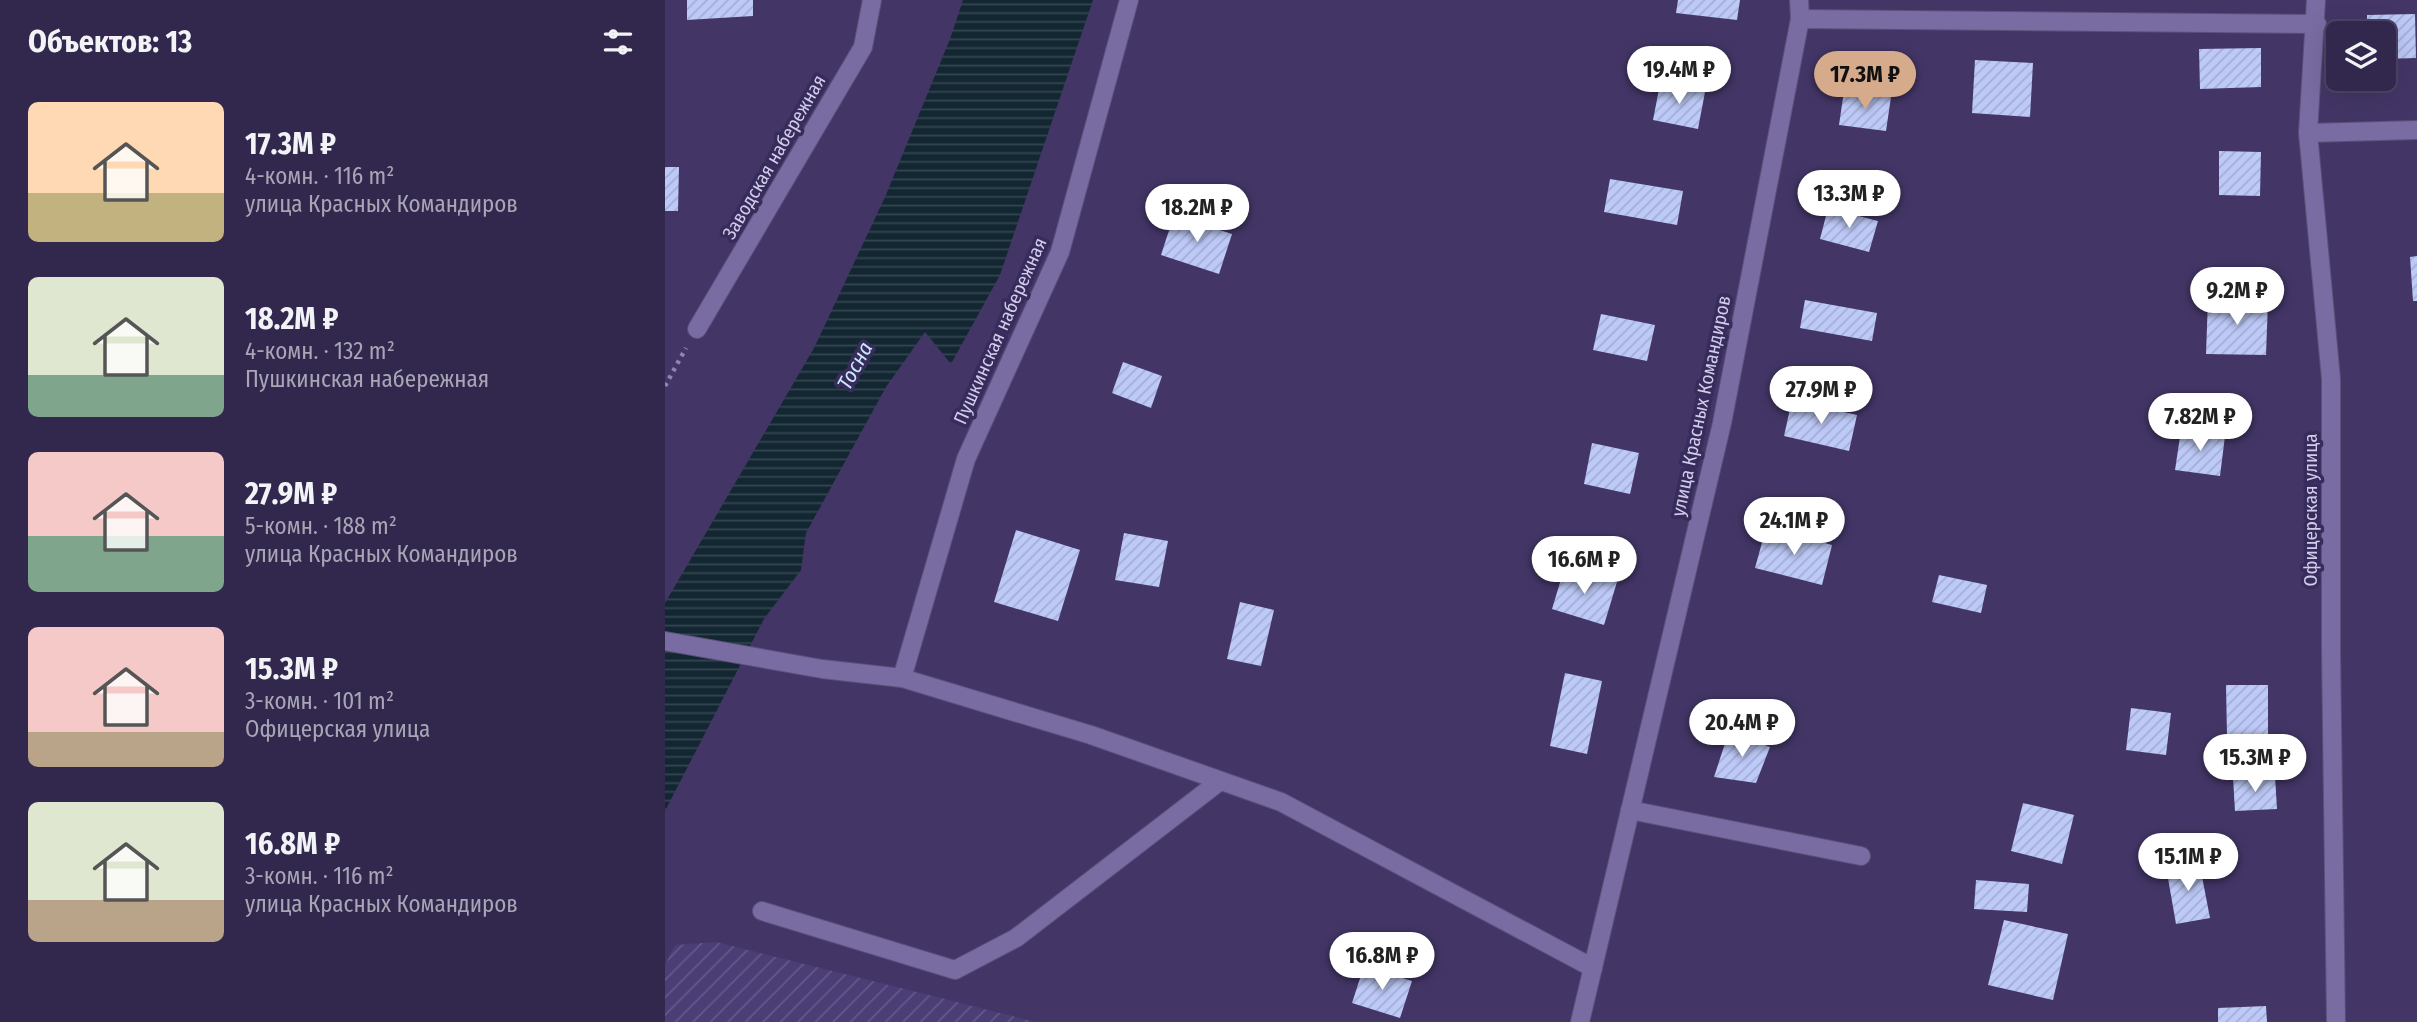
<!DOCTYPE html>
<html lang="ru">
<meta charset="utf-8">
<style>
:root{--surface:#32284d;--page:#3d3457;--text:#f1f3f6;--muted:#a8a6b6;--line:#4d4465;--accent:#d6ab8b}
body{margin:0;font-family:"Fira Sans Condensed",sans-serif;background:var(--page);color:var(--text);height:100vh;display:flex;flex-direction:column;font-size:26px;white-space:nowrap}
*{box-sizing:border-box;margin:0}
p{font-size:23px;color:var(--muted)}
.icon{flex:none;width:38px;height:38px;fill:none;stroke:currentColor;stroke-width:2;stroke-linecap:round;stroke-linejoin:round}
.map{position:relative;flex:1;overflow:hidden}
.panel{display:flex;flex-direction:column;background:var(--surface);width:665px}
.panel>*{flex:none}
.fabs{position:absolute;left:1661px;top:21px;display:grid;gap:14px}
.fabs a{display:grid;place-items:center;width:70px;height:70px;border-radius:10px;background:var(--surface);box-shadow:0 7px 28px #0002,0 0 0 2px var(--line);font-size:35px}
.price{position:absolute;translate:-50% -60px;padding:0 16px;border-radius:24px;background:#fff;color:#222;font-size:23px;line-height:46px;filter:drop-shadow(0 2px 4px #0008)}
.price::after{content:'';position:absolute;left:50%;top:42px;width:21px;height:16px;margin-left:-10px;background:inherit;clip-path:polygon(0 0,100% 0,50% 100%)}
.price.active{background:var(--accent);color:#111}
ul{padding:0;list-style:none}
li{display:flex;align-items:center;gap:21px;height:175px;padding:0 28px}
li span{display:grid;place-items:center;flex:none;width:196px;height:140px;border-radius:10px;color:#555}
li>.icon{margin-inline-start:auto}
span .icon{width:84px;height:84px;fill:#fffc;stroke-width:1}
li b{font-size:30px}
h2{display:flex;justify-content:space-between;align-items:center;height:84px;padding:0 28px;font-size:30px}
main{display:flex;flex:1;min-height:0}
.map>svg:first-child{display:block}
.industrial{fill:url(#industrial-furrows)}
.water{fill:url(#water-rules)}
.building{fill:url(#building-hatch)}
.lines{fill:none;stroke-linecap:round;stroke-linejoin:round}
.minor-casing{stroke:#5c517b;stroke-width:20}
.path{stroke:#8e86ad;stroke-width:4.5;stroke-dasharray:3.5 5;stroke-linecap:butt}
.minor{stroke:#786ca2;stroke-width:18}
.labels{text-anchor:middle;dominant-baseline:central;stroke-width:7;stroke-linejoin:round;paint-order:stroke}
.street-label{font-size:19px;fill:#d2cdeb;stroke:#382c5c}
.water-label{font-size:21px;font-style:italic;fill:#cce9fb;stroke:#382c5c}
</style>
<main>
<section class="panel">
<h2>Объектов: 13<svg class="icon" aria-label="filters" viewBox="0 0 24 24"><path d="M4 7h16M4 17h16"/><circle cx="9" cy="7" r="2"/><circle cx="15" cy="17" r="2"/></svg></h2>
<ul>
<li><span style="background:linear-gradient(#ffd9b3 65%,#c2b280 0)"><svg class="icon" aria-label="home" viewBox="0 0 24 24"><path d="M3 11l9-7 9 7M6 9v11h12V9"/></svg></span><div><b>17.3M ₽</b><p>4-комн. · 116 m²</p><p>улица Красных Командиров</p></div></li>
<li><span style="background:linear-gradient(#dfe7d0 70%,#7fa58c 0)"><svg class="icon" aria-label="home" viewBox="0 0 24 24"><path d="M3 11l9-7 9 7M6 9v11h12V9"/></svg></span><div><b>18.2M ₽</b><p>4-комн. · 132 m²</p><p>Пушкинская набережная</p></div></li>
<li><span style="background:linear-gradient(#f6c9c9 60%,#7fa58c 0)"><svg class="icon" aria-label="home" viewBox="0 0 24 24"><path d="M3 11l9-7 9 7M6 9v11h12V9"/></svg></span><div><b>27.9M ₽</b><p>5-комн. · 188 m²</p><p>улица Красных Командиров</p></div></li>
<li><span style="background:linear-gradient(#f6c9c9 75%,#b9a48a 0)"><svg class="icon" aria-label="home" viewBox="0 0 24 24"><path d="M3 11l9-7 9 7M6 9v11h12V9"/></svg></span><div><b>15.3M ₽</b><p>3-комн. · 101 m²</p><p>Офицерская улица</p></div></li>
<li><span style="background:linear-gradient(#dfe7d0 70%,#b9a48a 0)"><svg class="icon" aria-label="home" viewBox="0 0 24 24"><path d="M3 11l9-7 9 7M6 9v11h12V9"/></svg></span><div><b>16.8M ₽</b><p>3-комн. · 116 m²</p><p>улица Красных Командиров</p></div></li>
</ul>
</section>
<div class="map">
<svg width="1752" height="1022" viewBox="0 0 1752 1022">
<defs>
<pattern id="industrial-furrows" width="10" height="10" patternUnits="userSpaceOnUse" patternTransform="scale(1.75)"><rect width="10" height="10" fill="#4b3d75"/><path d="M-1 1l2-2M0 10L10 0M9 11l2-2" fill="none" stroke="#645889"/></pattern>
<pattern id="water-rules" width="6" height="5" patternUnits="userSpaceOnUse" patternTransform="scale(1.75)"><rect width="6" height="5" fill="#132732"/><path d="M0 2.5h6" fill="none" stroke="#344550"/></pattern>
<pattern id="building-hatch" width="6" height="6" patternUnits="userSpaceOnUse" patternTransform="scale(1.75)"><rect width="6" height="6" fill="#bdc9f7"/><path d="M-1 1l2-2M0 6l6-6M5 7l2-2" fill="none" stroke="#a4add4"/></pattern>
</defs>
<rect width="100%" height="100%" fill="#433667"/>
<path class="industrial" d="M51 942 264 995 371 1022H0V965L10 945Z"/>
<path class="water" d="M298 0H428L335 275 286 364 260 332 221 387 141 533 136 570 99 619 0 811V603L149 348 220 197 285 39Z"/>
<g class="building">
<path d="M22 0H88V16L22 20Z"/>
<path d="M1013 0H1075L1072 20 1011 13Z"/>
<path d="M1750 14 1751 58 1718 59V33H1702V15Z"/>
<path d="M1596 48V87L1535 89 1534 49Z"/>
<path d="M1310 60 1368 63 1365 117 1307 113Z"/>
<path d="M995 84 1040 92 1033 129 988 120Z"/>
<path d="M1179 91 1226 97 1221 131 1174 125Z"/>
<path d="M1554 151 1596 152 1595 196 1554 195Z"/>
<path d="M0 167H14L13 211H0Z"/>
<path d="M945 179 1018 191 1012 225 939 212Z"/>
<path d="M1163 208 1213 221 1204 252 1155 239Z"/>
<path d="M509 215 567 234 554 274 496 255Z"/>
<path d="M1752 256V301H1748L1745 257Z"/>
<path d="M1543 299 1603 301 1601 355 1541 354Z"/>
<path d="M1140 300 1212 313 1207 341 1135 328Z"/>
<path d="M936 314 990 325 982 361 928 350Z"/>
<path d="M458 362 497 376 486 408 447 393Z"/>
<path d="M1127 400 1192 415 1184 451 1119 436Z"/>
<path d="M1516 430 1560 436 1555 476 1510 470Z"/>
<path d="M927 443 974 453 965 494 919 484Z"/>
<path d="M1101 528 1167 545 1157 585 1090 568Z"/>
<path d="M351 530 415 550 393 621 329 602Z"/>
<path d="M459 533 503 541 494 587 450 580Z"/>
<path d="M900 566 952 582 939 625 887 609Z"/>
<path d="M1274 575 1322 585 1316 613 1267 602Z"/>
<path d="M575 602 609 610 596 666 562 659Z"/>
<path d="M900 673 937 681 922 754 885 746Z"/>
<path d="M1561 685H1603V736H1562Z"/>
<path d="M1466 708 1506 713 1501 755 1461 750Z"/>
<path d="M1064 731 1105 747 1091 783 1049 777Z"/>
<path d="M1610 776 1612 809 1570 811 1568 778Z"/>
<path d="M1358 803 1409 815 1397 864 1346 851Z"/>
<path d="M1534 861 1545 918 1511 924 1501 867Z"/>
<path d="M1311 880 1364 884 1362 912 1309 909Z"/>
<path d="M1339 920 1403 934 1388 1000 1323 985Z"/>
<path d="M699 966 747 981 735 1018 687 1003Z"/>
<path d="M1601 1006 1602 1022H1553V1008Z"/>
</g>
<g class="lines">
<defs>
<g id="minor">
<path d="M1651 0 1643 133 1666 379V651L1671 1022"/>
<path d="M1135 19 1652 24"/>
<path d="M1643 133 1752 130"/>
<path d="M32 329 198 47 207 0"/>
<path d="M0 641 157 669 237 678 426 735 616 802 928 968"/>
<path d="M237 678 301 459 395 252 464 0"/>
<path d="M965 810 1196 856"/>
<path d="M97 911 290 970 351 938 555 781"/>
<path d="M915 1022 1057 423 1135 19 1134 0"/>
</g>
</defs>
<use href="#minor" class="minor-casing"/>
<path class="path" d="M0 386 21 348"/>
<use href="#minor" class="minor"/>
</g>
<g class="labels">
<g class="street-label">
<text transform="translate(109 157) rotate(-60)">Заводская набережная</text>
<text transform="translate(335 331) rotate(-66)">Пушкинская набережная</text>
<text transform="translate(1036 406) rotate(-78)">улица Красных Командиров</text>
<text transform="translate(1645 510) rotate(-90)">Офицерская улица</text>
</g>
<g class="water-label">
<text transform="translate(190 366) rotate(-62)">Тосна</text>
</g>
</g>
</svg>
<div class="fabs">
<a><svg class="icon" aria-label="layers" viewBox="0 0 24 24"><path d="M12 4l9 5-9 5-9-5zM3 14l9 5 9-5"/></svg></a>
</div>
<b class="price" style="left:1014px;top:106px">19.4M ₽</b>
<b class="price active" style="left:1200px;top:111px">17.3M ₽</b>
<b class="price" style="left:1184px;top:230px">13.3M ₽</b>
<b class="price" style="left:532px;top:244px">18.2M ₽</b>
<b class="price" style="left:1572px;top:327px">9.2M ₽</b>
<b class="price" style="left:1156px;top:426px">27.9M ₽</b>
<b class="price" style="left:1535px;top:453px">7.82M ₽</b>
<b class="price" style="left:1129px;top:557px">24.1M ₽</b>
<b class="price" style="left:919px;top:596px">16.6M ₽</b>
<b class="price" style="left:1077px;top:759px">20.4M ₽</b>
<b class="price" style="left:1590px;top:794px">15.3M ₽</b>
<b class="price" style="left:1523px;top:893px">15.1M ₽</b>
<b class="price" style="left:717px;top:992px">16.8M ₽</b>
</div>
</main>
